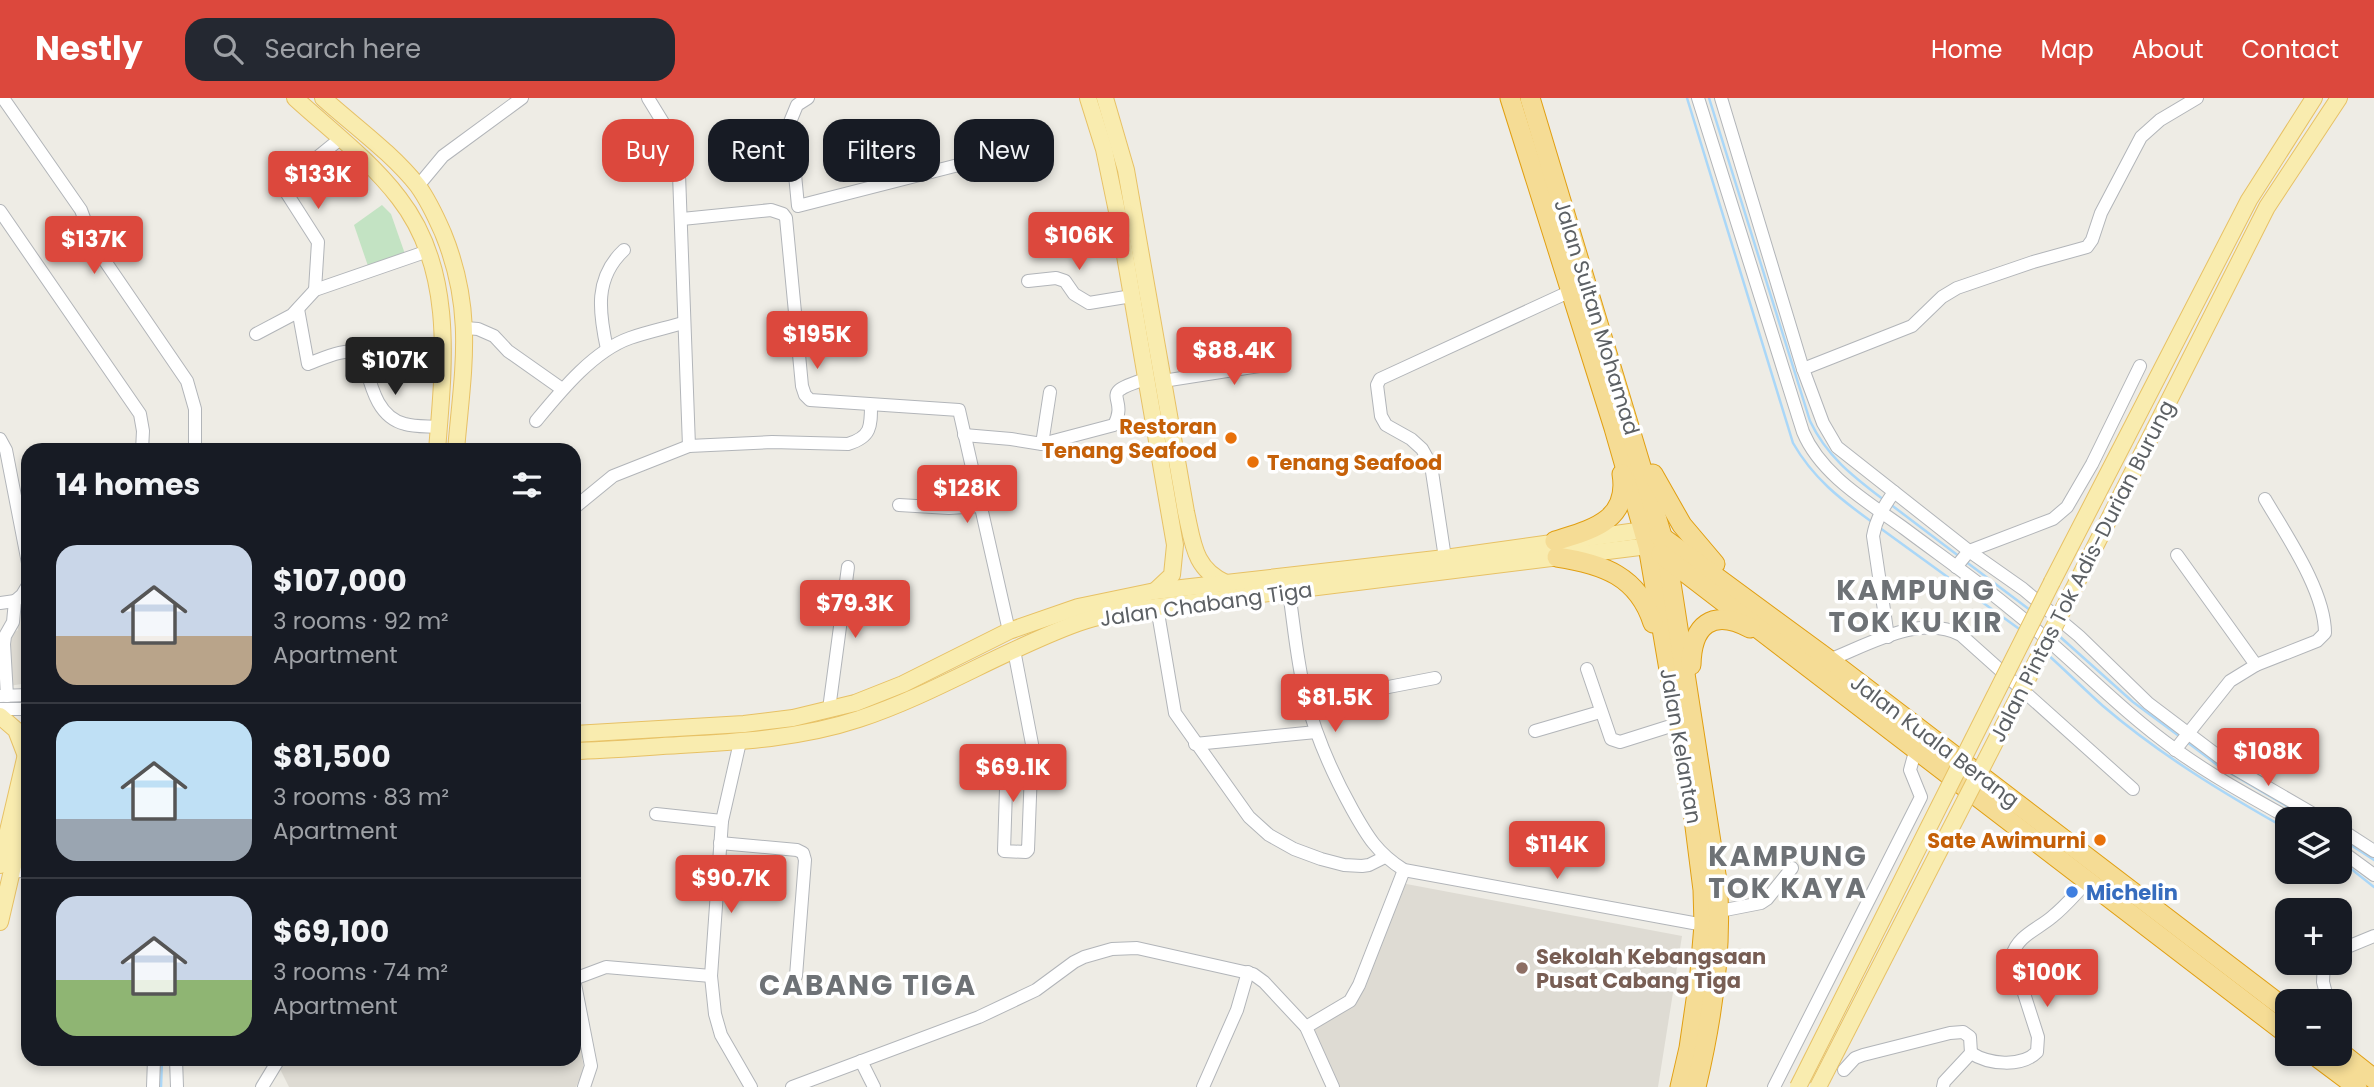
<!DOCTYPE html>
<meta charset="utf-8">
<style>
:root{--surface:#171b24;--page:#242831;--text:#f1f3f6;--muted:#9ea1a6;--line:#363941;--accent:#dc483d}
body{margin:0;font-family:Poppins,sans-serif;background:var(--page);color:var(--text);height:100vh;display:flex;flex-direction:column;font-size:26px;white-space:nowrap}
*{box-sizing:border-box;margin:0}
p{font-size:23px;color:var(--muted)}
.icon{flex:none;width:38px;height:38px;fill:none;stroke:currentColor;stroke-width:2;stroke-linecap:round;stroke-linejoin:round}
.map{position:relative;flex:1;overflow:hidden}
.side{position:absolute;left:21px;top:345px;width:560px;height:623px;display:flex;flex-direction:column;background:var(--surface);border-radius:21px;box-shadow:0 4px 10px #0003}
.side>*{flex:none}
.banner{position:absolute;left:602px;top:21px;width:665px;height:63px;display:flex;gap:14px}
.fabs{position:absolute;left:2275px;top:709px;display:grid;gap:14px}
.fabs a{display:grid;place-items:center;width:77px;height:77px;border-radius:14px;background:var(--surface);box-shadow:0 4px 10px #0003;font-size:35px}
.price{position:absolute;translate:-50% -60px;padding:0 16px;border-radius:7px;background:var(--accent);color:#fff;font-size:23px;line-height:46px;filter:drop-shadow(0 2px 4px #0008)}
.price::after{content:'';position:absolute;left:50%;top:42px;width:21px;height:16px;margin-left:-10px;background:inherit;clip-path:polygon(0 0,100% 0,50% 100%)}
.price.active{background:#222;color:#fff}
ul{padding:0;list-style:none}
li{display:flex;align-items:center;gap:21px;height:175px;padding:0 35px}
li+li{border-top:2px solid var(--line)}
li span{display:grid;place-items:center;flex:none;width:196px;height:140px;border-radius:21px;color:#555}
li>.icon{margin-inline-start:auto}
span .icon{width:84px;height:84px;fill:#fffc;stroke-width:1}
li b{font-size:30px}
h2{display:flex;justify-content:space-between;align-items:center;height:84px;padding:0 35px;font-size:30px}
.pill{padding:0 24px;border-radius:21px;background:var(--surface);box-shadow:0 4px 10px #0003;font-size:24px;line-height:63px}
.pill.active{background:var(--accent);color:#fff}
header{display:flex;align-items:center;gap:42px;box-sizing:border-box;height:98px;padding:0 35px;background:var(--accent);color:#fff}
header strong{font-size:33px}
nav{display:flex;gap:38px;margin-inline-start:auto;font-size:24px}
.search{width:490px;height:63px;background:var(--page);display:flex;align-items:center;gap:18px;box-sizing:border-box;padding:0 24px;border-radius:21px;color:var(--muted);font-size:26px}
.map>svg:first-child{display:block}
.education{fill:#dedbd3}
.green{fill:#c3e3c3}
.lines{fill:none;stroke-linecap:round;stroke-linejoin:round}
.stream{stroke:#aad7f8;stroke-width:2.5}
.minor-casing{stroke:#b2b5b9;stroke-width:14}
.major-casing{stroke:#e7c165;stroke-width:18}
.highway-casing{stroke:#e19f12;stroke-width:21}
.minor{stroke:#fff;stroke-width:12}
.major{stroke:#f9ecaf;stroke-width:16}
.highway{stroke:#f5dc95;stroke-width:19}
.major-bridge-casing{stroke:#e7c165;stroke-width:18;stroke-linecap:butt}
.major-bridge{stroke:#f9ecaf;stroke-width:16}
.food-dot{fill:#e8710a;stroke:#fff;stroke-width:2.5}
.shop-dot{fill:#3f7fe0;stroke:#fff;stroke-width:2.5}
.education-dot{fill:#8d6e63;stroke:#fff;stroke-width:2.5}
.labels{text-anchor:middle;dominant-baseline:central;stroke-width:7;stroke-linejoin:round;paint-order:stroke}
.street-label{font-size:21px;fill:#5c6064;stroke:#fff}
.food-label{font-size:21px;font-weight:bold;fill:#c56008;stroke:#fff;text-anchor:end}
.shop-label{font-size:21px;font-weight:bold;fill:#366cbe;stroke:#fff;text-anchor:start}
.education-label{font-size:21px;font-weight:bold;fill:#785e54;stroke:#fff;text-anchor:start}
.district-label{font-size:28px;font-weight:bold;letter-spacing:2px;fill:#6e7276;stroke:#fff}
</style>
<header>
<strong>Nestly</strong>
<div class="search"><svg class="icon" aria-label="search" viewBox="0 0 24 24"><circle cx="10" cy="10" r="6"/><path d="M15 15l6 6"/></svg>Search here</div>
<nav><a>Home</a><a>Map</a><a>About</a><a>Contact</a></nav>
</header>
<div class="map">
<svg width="2374" height="989" viewBox="0 0 2374 989">
<rect width="100%" height="100%" fill="#eeece5"/>
<g class="education">
<path d="M28 506V585L9 588V538L18 532 19 507Z"/>
<path d="M1401 785 1682 838 1658 989H1335L1310 929 1354 902Z"/>
<path d="M574 912 584 971 576 989H289L278 967 282 961H574Z"/>
</g>
<path class="green" d="M382 107 391 116 405 156 368 168 354 127Z"/>
<g class="lines">
<g class="stream">
<path d="M1687 0 1793 345C1813 380 1840 401 1872 424"/>
<path d="M1709 0 1810 323C1827 359 1854 379 1884 402"/>
<path d="M1890 406 1960 459"/>
<path d="M1880 430 2022 533"/>
<path d="M1965 463 2030 512"/>
<path d="M2058 537 2133 604 2179 638"/>
<path d="M2047 556C2066 573 2084 591 2103 608 2159 656 2223 695 2287 731"/>
<path d="M2187 644 2220 669 2309 721"/>
<path d="M2340 740 2374 762"/>
<path d="M2340 762 2374 789"/>
<path d="M161 989 162 961"/>
</g>
<defs>
<g id="minor">
<path d="M3 0 81 112 94 147 187 283 195 311V352"/>
<path d="M648 0 678 49 689 348"/>
<path d="M808 0 797 7 790 24 798 108 1025 50"/>
<path d="M1698 0 1803 334C1821 377 1868 404 1905 431 1941 458 1977 483 2011 511 2068 556 2117 610 2176 652 2212 678 2251 699 2290 721"/>
<path d="M1721 0 1803 271 1823 325 1837 349 1969 453 2023 491 2079 538 2148 605 2234 670 2322 721"/>
<path d="M418 88 443 58 522 0"/>
<path d="M0 113 140 316 143 333 142 352"/>
<path d="M682 121 771 112 783 116 786 120 802 288 805 297 810 302 959 312 1009 533"/>
<path d="M1028 183 1056 180 1065 183 1074 196 1089 205 1132 198"/>
<path d="M315 192 318 144 286 94 287 84 340 41"/>
<path d="M298 211 308 266C324 260 346 248 362 257 370 282 375 319 405 326 415 329 428 328 439 329"/>
<path d="M466 230 478 231 494 238 508 253 562 291"/>
<path d="M256 236 292 217 315 192 428 153"/>
<path d="M607 251C599 214 594 180 624 152"/>
<path d="M1803 271 1912 228 1942 199 1957 190 2033 164 2087 149 2092 142 2101 115 2141 39 2160 22 2197 0"/>
<path d="M1163 283 1259 268 1267 263 1268 253"/>
<path d="M536 323C560 294 593 253 630 240 647 234 666 230 683 225"/>
<path d="M964 337 1011 341 1042 346 1114 327C1130 297 1094 297 1146 281"/>
<path d="M0 341 6 352 28 465"/>
<path d="M1042 346 1050 294"/>
<path d="M899 407 949 410 980 408"/>
<path d="M574 410 613 378 689 348 772 344 848 346C871 339 871 329 871 307"/>
<path d="M1445 460 1431 367 1422 351 1411 341 1386 327 1381 318 1377 287 1380 281 1571 193"/>
<path d="M1956 469 1969 453 2053 421 2067 409 2092 366 2140 268"/>
<path d="M1289 494C1294 528 1297 563 1305 596 1315 636 1332 675 1352 711 1367 738 1377 755 1404 772L1704 827"/>
<path d="M0 505 15 503"/>
<path d="M1157 509 1175 615 1249 719 1269 737 1294 751 1321 761 1344 767 1362 768 1369 767 1385 759"/>
<path d="M1888 539 1873 438C1876 421 1884 408 1894 394"/>
<path d="M1014 552 1032 646 1028 752 1026 754 1004 753 1006 691 1024 678 1031 668"/>
<path d="M1829 562C1868 547 1920 515 1961 537L2133 691"/>
<path d="M2256 567 2317 543 2325 535C2325 493 2286 437 2265 401"/>
<path d="M1587 571 1611 641 1620 644 1677 626"/>
<path d="M1305 594 1378 591 1435 580"/>
<path d="M0 598 28 597"/>
<path d="M7 598 4 546 5 538 13 524 15 503 22 497 28 487"/>
<path d="M0 611H28"/>
<path d="M829 611 848 469"/>
<path d="M1535 633 1600 614"/>
<path d="M740 644 722 723 711 878 715 916 721 937 751 989"/>
<path d="M1195 646 1316 634"/>
<path d="M2175 652 2230 583 2256 567 2177 457"/>
<path d="M656 716 722 723"/>
<path d="M2340 731 2374 753"/>
<path d="M720 745 797 752 803 755 805 762 796 878"/>
<path d="M2340 752 2374 777"/>
<path d="M12 774 28 772"/>
<path d="M1720 813 1761 805 1767 801 1792 770"/>
<path d="M2340 852 2374 838"/>
<path d="M2324 864 2323 884 2328 903"/>
<path d="M574 881 606 869 711 878"/>
<path d="M574 881 591 968 584 989"/>
<path d="M1306 929 1350 903 1359 887 1404 772"/>
<path d="M1971 955C1988 966 2021 970 2037 954L2038 939 2012 858C2017 838 2038 831 2052 819 2066 808 2077 794 2089 782"/>
<path d="M176 961 177 989"/>
<path d="M861 963 874 989"/>
<path d="M1844 972 1855 960 1863 957 1950 935 1963 934 1970 939 1971 955 1944 984 1943 989"/>
<path d="M153 989 154 961"/>
<path d="M262 989 279 961"/>
<path d="M792 989 979 919 1036 892 1074 864 1084 859 1112 851 1137 850 1253 876 1264 884 1306 929 1333 989"/>
<path d="M1203 989 1237 912 1248 874"/>
<path d="M1774 989 1921 699 1910 672 1916 650"/>
</g>
<g id="major">
<path d="M295 0C330 32 370 62 399 100 455 172 444 266 437 352"/>
<path d="M323 0C354 28 392 55 418 88 428 102 436 119 443 135 475 213 463 271 456 352"/>
<path d="M1088 0 1104 51 1119 123 1175 447 1172 477 1155 493"/>
<path d="M1105 0 1126 72 1186 414C1193 445 1194 471 1226 485"/>
<path d="M2052 484 2249 102 2314 0"/>
<path d="M2071 496 2267 109 2339 0"/>
<path d="M0 618 16 632 26 658"/>
<path d="M574 636 744 626 793 620 855 605 903 586 1009 533 1078 509 1155 493 1445 460 1644 432"/>
<path d="M574 653C609 652 645 649 680 647 740 644 802 640 859 621 935 596 1003 552 1078 525 1103 516 1131 513 1157 509L1648 448"/>
<path d="M0 767 28 648"/>
<path d="M0 824 28 704"/>
</g>
<g id="highway">
<path d="M1510 0 1614 330 1648 448 1693 713 1703 792 1704 827 1700 874 1689 950 1680 989"/>
<path d="M1530 0 1662 438 1667 459 1717 783C1723 851 1712 922 1696 989"/>
<path d="M1653 376 1682 427 1715 466"/>
<path d="M1659 437 1829 562 2287 912"/>
<path d="M1555 443C1589 432 1630 424 1622 376"/>
<path d="M1661 456 2287 936"/>
<path d="M1557 459C1603 466 1638 478 1653 525"/>
<path d="M1691 567C1692 527 1712 510 1750 530"/>
<path d="M2340 954 2374 981"/>
<path d="M2313 956 2357 989"/>
</g>
</defs>
<use href="#minor" class="minor-casing"/>
<use href="#major" class="major-casing"/>
<use href="#highway" class="highway-casing"/>
<use href="#minor" class="minor"/>
<use href="#major" class="major"/>
<use href="#highway" class="highway"/>
<defs>
<g id="major-bridge">
<path d="M1798 989 2052 484"/>
<path d="M1818 989 2071 496"/>
</g>
</defs>
<use href="#major-bridge" class="major-bridge-casing"/>
<use href="#major-bridge" class="major-bridge"/>
</g>
<g class="food-dot">
<circle cx="1231" cy="340" r="7"/>
<circle cx="1253" cy="364" r="7"/>
<circle cx="2100" cy="742" r="7"/>
</g>
<circle class="shop-dot" cx="2072" cy="794" r="7"/>
<circle class="education-dot" cx="1522" cy="870" r="7"/>
<g class="labels">
<g class="street-label">
<text transform="translate(1597 219) rotate(73)">Jalan Sultan Mohamad</text>
<text transform="translate(2082 473) rotate(-63)">Jalan Pintas Tok Adis-Durian Burung</text>
<text transform="translate(1206 506) rotate(-8)">Jalan Chabang Tiga</text>
<text transform="translate(1935 643) rotate(37)">Jalan Kuala Berang</text>
<text transform="translate(1681 648) rotate(80)">Jalan Kelantan</text>
</g>
<g class="food-label">
<text x="1217" y="328">Restoran<tspan x="1217" dy="24">Tenang Seafood</tspan></text>
<text x="1267" y="364" text-anchor="start">Tenang Seafood</text>
<text x="2086" y="742">Sate Awimurni</text>
</g>
<g class="shop-label">
<text x="2086" y="794">Michelin</text>
</g>
<g class="education-label">
<text x="1536" y="858">Sekolah Kebangsaan<tspan x="1536" dy="24">Pusat Cabang Tiga</tspan></text>
</g>
<g class="district-label">
<text x="1916" y="492">KAMPUNG<tspan x="1916" dy="32">TOK KU KIR</tspan></text>
<text x="1788" y="758">KAMPUNG<tspan x="1788" dy="32">TOK KAYA</tspan></text>
<text x="868" y="887">CABANG TIGA</text>
</g>
</g>
</svg>
<div class="fabs">
<a><svg class="icon" aria-label="layers" viewBox="0 0 24 24"><path d="M12 4l9 5-9 5-9-5zM3 14l9 5 9-5"/></svg></a>
<a>+</a>
<a>−</a>
</div>
<b class="price" style="left:318px;top:113px">$133K</b>
<b class="price" style="left:1079px;top:174px">$106K</b>
<b class="price" style="left:94px;top:178px">$137K</b>
<b class="price" style="left:817px;top:273px">$195K</b>
<b class="price" style="left:1234px;top:289px">$88.4K</b>
<b class="price active" style="left:395px;top:299px">$107K</b>
<b class="price" style="left:967px;top:427px">$128K</b>
<b class="price" style="left:855px;top:542px">$79.3K</b>
<b class="price" style="left:1335px;top:636px">$81.5K</b>
<b class="price" style="left:2268px;top:690px">$108K</b>
<b class="price" style="left:1013px;top:706px">$69.1K</b>
<b class="price" style="left:1557px;top:783px">$114K</b>
<b class="price" style="left:731px;top:817px">$90.7K</b>
<b class="price" style="left:2047px;top:911px">$100K</b>
<div class="banner">
<a class="pill active">Buy</a>
<a class="pill">Rent</a>
<a class="pill">Filters</a>
<a class="pill">New</a>
</div>
<section class="side">
<h2>14 homes<svg class="icon" aria-label="filters" viewBox="0 0 24 24"><path d="M4 7h16M4 17h16"/><circle cx="9" cy="7" r="2"/><circle cx="15" cy="17" r="2"/></svg></h2>
<ul>
<li><span style="background:linear-gradient(#c9d6e8 65%,#b9a48a 0)"><svg class="icon" aria-label="home" viewBox="0 0 24 24"><path d="M3 11l9-7 9 7M6 9v11h12V9"/></svg></span><div><b>$107,000</b><p>3 rooms · 92 m²</p><p>Apartment</p></div></li>
<li><span style="background:linear-gradient(#bfe0f5 70%,#9aa5b1 0)"><svg class="icon" aria-label="home" viewBox="0 0 24 24"><path d="M3 11l9-7 9 7M6 9v11h12V9"/></svg></span><div><b>$81,500</b><p>3 rooms · 83 m²</p><p>Apartment</p></div></li>
<li><span style="background:linear-gradient(#c9d6e8 60%,#8fb573 0)"><svg class="icon" aria-label="home" viewBox="0 0 24 24"><path d="M3 11l9-7 9 7M6 9v11h12V9"/></svg></span><div><b>$69,100</b><p>3 rooms · 74 m²</p><p>Apartment</p></div></li>
</ul>
</section>
</div>
